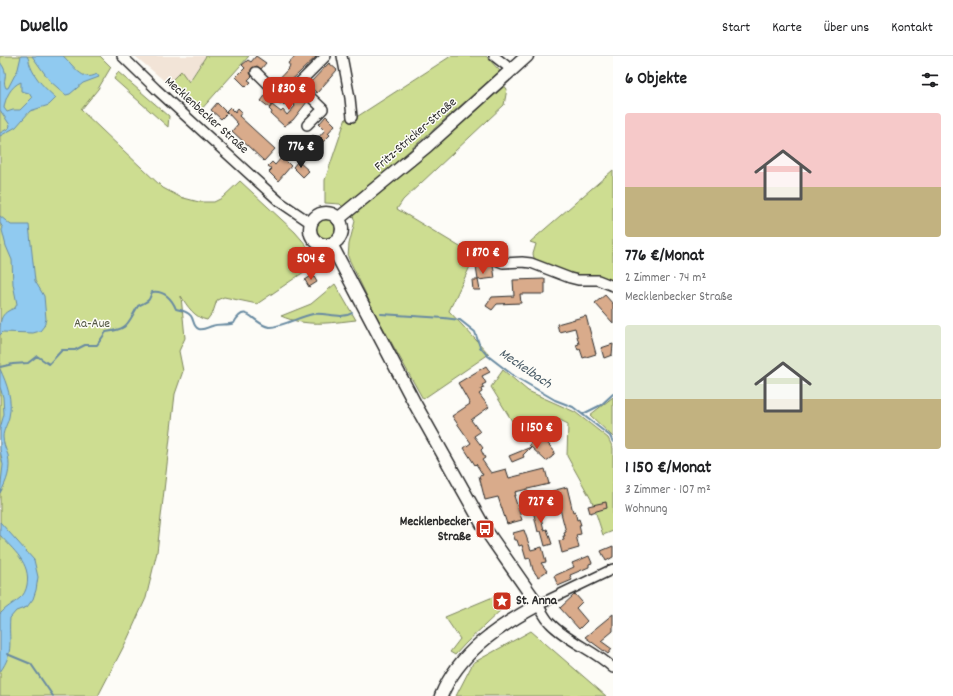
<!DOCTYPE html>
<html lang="de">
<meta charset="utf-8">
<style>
:root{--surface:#fff;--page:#f2f2f2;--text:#202124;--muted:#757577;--line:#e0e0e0;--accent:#c8321e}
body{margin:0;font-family:Dekko,sans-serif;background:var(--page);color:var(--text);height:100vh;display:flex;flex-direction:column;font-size:15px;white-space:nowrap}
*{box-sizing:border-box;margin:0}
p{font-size:13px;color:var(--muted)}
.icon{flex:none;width:22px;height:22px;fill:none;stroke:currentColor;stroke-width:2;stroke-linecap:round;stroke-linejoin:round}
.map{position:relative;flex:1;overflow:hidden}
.sheet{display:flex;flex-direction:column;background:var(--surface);width:340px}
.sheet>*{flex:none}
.price{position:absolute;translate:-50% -34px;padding:0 9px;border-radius:8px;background:var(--accent);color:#fff;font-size:13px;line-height:26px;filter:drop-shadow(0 1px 2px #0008)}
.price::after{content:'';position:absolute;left:50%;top:24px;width:12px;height:9px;margin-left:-6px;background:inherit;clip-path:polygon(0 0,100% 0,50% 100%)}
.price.active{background:#222;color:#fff}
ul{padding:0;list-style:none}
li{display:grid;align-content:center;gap:8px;height:212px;padding:0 12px}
li span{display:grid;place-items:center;height:124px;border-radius:4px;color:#555}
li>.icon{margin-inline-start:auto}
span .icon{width:72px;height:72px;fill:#fffc;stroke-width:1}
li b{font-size:17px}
h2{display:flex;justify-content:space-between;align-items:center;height:48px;padding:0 12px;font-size:17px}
header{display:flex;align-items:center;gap:24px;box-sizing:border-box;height:56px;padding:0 20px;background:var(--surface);border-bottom:1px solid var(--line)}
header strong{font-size:19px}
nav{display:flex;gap:22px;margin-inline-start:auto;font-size:14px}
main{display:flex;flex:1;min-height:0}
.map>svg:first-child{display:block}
.built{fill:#f2e4d7}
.green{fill:#cddd91;stroke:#7c845e}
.water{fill:#90caf0;stroke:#688aa1;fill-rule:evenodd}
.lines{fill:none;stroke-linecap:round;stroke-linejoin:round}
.stream{stroke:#688aa1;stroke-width:2}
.building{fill:#d9ab8b;stroke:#2b2b2b}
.minor-casing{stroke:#2b2b2b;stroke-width:12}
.major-casing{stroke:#2b2b2b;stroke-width:15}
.minor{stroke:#fdfcf7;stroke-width:9}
.major{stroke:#fdfcf7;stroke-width:12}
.labels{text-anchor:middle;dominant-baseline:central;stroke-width:3;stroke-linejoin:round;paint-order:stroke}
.street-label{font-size:13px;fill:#2b2b2b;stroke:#fdfcf7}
.park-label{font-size:13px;fill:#545844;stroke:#fdfcf7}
.poi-label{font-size:13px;font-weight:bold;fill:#2b2b2b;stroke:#fdfcf7;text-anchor:end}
.water-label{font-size:14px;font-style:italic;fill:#495b66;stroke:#fdfcf7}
</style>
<header>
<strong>Dwello</strong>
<nav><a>Start</a><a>Karte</a><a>Über uns</a><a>Kontakt</a></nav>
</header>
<main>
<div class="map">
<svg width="613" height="640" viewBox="0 0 613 640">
<rect width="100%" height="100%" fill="#fdfcf7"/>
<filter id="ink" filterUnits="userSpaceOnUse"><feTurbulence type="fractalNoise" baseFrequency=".025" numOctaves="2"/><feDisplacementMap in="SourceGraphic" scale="8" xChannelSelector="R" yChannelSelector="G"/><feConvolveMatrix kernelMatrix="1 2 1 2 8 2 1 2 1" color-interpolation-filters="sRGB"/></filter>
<g filter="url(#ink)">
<path class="built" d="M135 0H206L188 26 181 15 168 28Z"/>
<g class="green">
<path d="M0 0H100L111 11 98 33 81 54 163 132 180 141 199 146H214L222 142 240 125 295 176 320 205 257 248 224 241 217 244 213 256 207 264C195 262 187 250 181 240L185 282 179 295 183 315 175 338 157 496 146 542 127 584 98 640H0Z"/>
<path d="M206 0H249L199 56 168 28 181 15 189 26Z"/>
<path d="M451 0H486L500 15 344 152 340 148 325 147V124L346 62H355Z"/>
<path d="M118 16 169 60 168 71 114 23Z"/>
<path d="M502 27 507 33 504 49 403 144 397 153 475 200 449 255 489 298 423 343 376 259 348 201 349 188 355 165 352 158Z"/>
<path d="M613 114V225C602 220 591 220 579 219 565 216 546 210 534 202L533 198 536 188 530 186Z"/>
<circle cx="325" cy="173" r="10"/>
<path d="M335 228 356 264C329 267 306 271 281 260L311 248Z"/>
<path d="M503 314 528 335 575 356 608 382 613 392V475L603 479 592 445 567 400 568 368 556 362 525 386 491 331Z"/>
<path d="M613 341V381L590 359Z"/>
<path d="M500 538 504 551 466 587 455 599 450 596 460 583 445 561Z"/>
<path d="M531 575 606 640H456L473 607Z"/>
</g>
<g class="water">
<path d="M21 0H27C29 3 29 6 30 9 35 23 46 33 56 42L49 49 30 55 16 71 0 80V77L9 72 10 69 0 54V6C11 21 1 22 6 32H8L18 13ZM21 26V35L29 37 32 42 20 54H13L7 56 4 52C5 42 11 30 21 26Z"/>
<path d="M32 0H63C74 9 82 27 97 18L99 21 83 27 70 38 66 39 50 25Z"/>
<path d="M0 160 11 169H29L35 225 44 240 46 263 44 270 40 275 33 277 3 276 0 279C0 264 0 257 15 252L17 248 13 228 12 204 6 190 2 174 3 172 0 167Z"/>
<path d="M0 313C7 328 13 344 9 361 8 367 3 374 3 381 3 387 6 394 8 399 11 414 7 425 0 437L3 409 0 394V373L4 358 3 341 0 331Z"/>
<path d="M0 466 34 504 38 521 36 534 33 543 27 551 16 555 10 562C8 585 15 595 0 616V558C6 551 13 548 20 542 24 539 26 534 27 529 31 507 13 494 0 479Z"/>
</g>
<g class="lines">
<g class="stream">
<path d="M381 258 444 262 460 264 475 276 480 291 488 300 514 320 555 344 573 351 610 380 613 386"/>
<path d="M0 311 13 308 28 307 37 300 49 308 62 294H75L85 289H97L106 276C129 273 127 268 138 250 149 244 148 247 152 236 164 234 172 243 176 253 181 254 188 256 191 260 194 264 193 271 199 273 204 274 208 271 212 270 219 267 227 270 234 267 246 245 253 268 269 271 279 272 301 260 313 258 326 256 341 264 352 257"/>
<path d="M583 358 601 349 613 338"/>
<path d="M7 598 31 608 53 640"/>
</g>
</g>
<g class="building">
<path d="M256 0 266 7 261 13 257 10 252 12 250 17 252 20 248 24 251 26 246 31 236 21 245 12 242 9 248 4 251 6Z"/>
<path d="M296 0H317L282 33 275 27 288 13 290 10 288 7Z"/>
<path d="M329 7 337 14 317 37 308 29Z"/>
<path d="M267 37 275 46 270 52 261 45Z"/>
<path d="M299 38 307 46 293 64 284 70 271 58 272 56 269 53 272 49 281 56 283 54 287 59 295 50 291 46Z"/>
<path d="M217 47 227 57 221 63 211 54Z"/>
<path d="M230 51 235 56 238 52 242 56 239 60 275 93 264 105 232 75 238 68 226 55Z"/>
<path d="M326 60 335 69 328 77 330 79 318 91 322 96 317 101 313 97 310 100 302 91 313 79 317 83 325 74 319 68Z"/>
<path d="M282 101 291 110 278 125 269 116 272 113 268 110 272 106 275 109Z"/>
<path d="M298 105 309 115 303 121 293 111Z"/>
<path d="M493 209 495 222 478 224 480 234H473L472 224H478L476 211Z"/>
<path d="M313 219 317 226 309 231 305 224Z"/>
<path d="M545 223V238H520L521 247 497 248 492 254 486 250 492 241 514 240 513 224Z"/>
<path d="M605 239 613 248V267L595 247Z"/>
<path d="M586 260 596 298 583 302 580 293 578 294 576 289 579 288 575 272 559 276 557 268Z"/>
<path d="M613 288 612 299 604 302 601 292Z"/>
<path d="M486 310 490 316 482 320 486 327 482 329 484 332 481 333 482 336 479 338 489 351 471 364 480 376 474 380 483 392 481 394 485 402 482 404 491 417 506 413 509 422 545 413 549 428 515 436 516 440H514L522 464 507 468 498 441 485 444 479 420 483 419 476 408 475 409 464 392 471 387 452 360 470 348 458 327Z"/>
<path d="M539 377 555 396 552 401 546 405 531 391 523 399 524 401 512 406 509 400 531 391 529 389Z"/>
<path d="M567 431 573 456 575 455 577 464 579 463 581 469H579L581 478 576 479 579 492 562 497 559 485 564 484 563 480H565L564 477 566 476 560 453 557 454 551 439H553L552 435Z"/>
<path d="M537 444 544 474 547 473 552 488 545 490 541 475 538 476 531 446Z"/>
<path d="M606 446 607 452 590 457 588 450Z"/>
<path d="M524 474 531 494 542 491 546 506 541 507 547 515 538 521 533 514 530 502 526 503 522 489 519 490 517 484H515L513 477Z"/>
<path d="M613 490V501L606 505 601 495Z"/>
<path d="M589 500 592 507 589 508V511L570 519 572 524 558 530 554 520 574 511 572 507Z"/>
<path d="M575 538 582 546 576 552 587 565 579 573 560 552Z"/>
<path d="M613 558V575L601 585 612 593 608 598 585 581Z"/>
</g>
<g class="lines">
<defs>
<g id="minor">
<path d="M122 0 156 33 280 146 311 167"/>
<path d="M342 0 350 42 352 61"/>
<path d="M494 0 512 14"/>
<path d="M256 16 283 43 326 0"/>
<path d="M297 28 323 53 307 69"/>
<path d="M477 196 503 207 522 206 531 207 570 222 578 224H598L613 230"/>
<path d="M613 513 538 549C542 555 545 562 550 567 568 586 594 594 613 612"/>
</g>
<g id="major">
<circle cx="326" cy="173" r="16"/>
<path d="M338 163 427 90 527 0"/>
<path d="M331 188 415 348 485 473 538 549C497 571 459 597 441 640"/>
</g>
</defs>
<use href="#minor" class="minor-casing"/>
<use href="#major" class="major-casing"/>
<use href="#minor" class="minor"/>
<use href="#major" class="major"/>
</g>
</g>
<defs>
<symbol id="bus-square" viewBox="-11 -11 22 22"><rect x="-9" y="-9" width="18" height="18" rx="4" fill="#c8321e" stroke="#fdfcf7"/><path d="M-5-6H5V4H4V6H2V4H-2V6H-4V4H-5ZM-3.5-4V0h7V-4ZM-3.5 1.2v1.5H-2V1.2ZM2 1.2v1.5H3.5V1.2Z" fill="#fff"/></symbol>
<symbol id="sight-square" viewBox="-11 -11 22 22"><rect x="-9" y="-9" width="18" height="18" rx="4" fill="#c8321e" stroke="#fdfcf7"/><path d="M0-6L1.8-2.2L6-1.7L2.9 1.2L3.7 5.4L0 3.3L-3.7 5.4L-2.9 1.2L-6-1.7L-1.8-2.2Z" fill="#fff"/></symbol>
</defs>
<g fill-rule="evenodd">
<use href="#bus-square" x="474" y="462" width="22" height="22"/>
<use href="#sight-square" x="491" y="534" width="22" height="22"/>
</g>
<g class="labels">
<g class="street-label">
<text transform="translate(206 60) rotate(42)">Mecklenbecker Straße</text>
<text transform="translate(416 79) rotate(-41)">Fritz-Stricker-Straße</text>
</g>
<g class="park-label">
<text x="92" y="268">Aa-Aue</text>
</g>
<g class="poi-label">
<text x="471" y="466">Mecklenbecker<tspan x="471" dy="15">Straße</tspan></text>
<text x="516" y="545" text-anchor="start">St. Anna</text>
</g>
<g class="water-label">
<text transform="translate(525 313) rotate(34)">Meckelbach</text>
</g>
</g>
</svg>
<b class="price" style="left:289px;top:55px">1 830 €</b>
<b class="price active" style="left:301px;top:113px">776 €</b>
<b class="price" style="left:483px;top:219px">1 870 €</b>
<b class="price" style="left:311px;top:225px">504 €</b>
<b class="price" style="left:537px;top:394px">1 150 €</b>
<b class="price" style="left:541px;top:468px">727 €</b>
</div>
<section class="sheet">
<h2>6 Objekte<svg class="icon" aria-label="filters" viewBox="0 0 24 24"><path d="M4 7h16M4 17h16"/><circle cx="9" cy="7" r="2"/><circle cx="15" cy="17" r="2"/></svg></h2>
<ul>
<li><span style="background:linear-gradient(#f6c9c9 60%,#c2b280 0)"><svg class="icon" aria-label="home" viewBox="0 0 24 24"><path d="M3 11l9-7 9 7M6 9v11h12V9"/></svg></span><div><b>776 €/Monat</b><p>2 Zimmer · 74 m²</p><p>Mecklenbecker Straße</p></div></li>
<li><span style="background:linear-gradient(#dfe7d0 60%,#c2b280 0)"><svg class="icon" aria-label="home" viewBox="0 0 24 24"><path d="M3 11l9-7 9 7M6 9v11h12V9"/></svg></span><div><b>1 150 €/Monat</b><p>3 Zimmer · 107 m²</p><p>Wohnung</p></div></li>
</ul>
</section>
</main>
